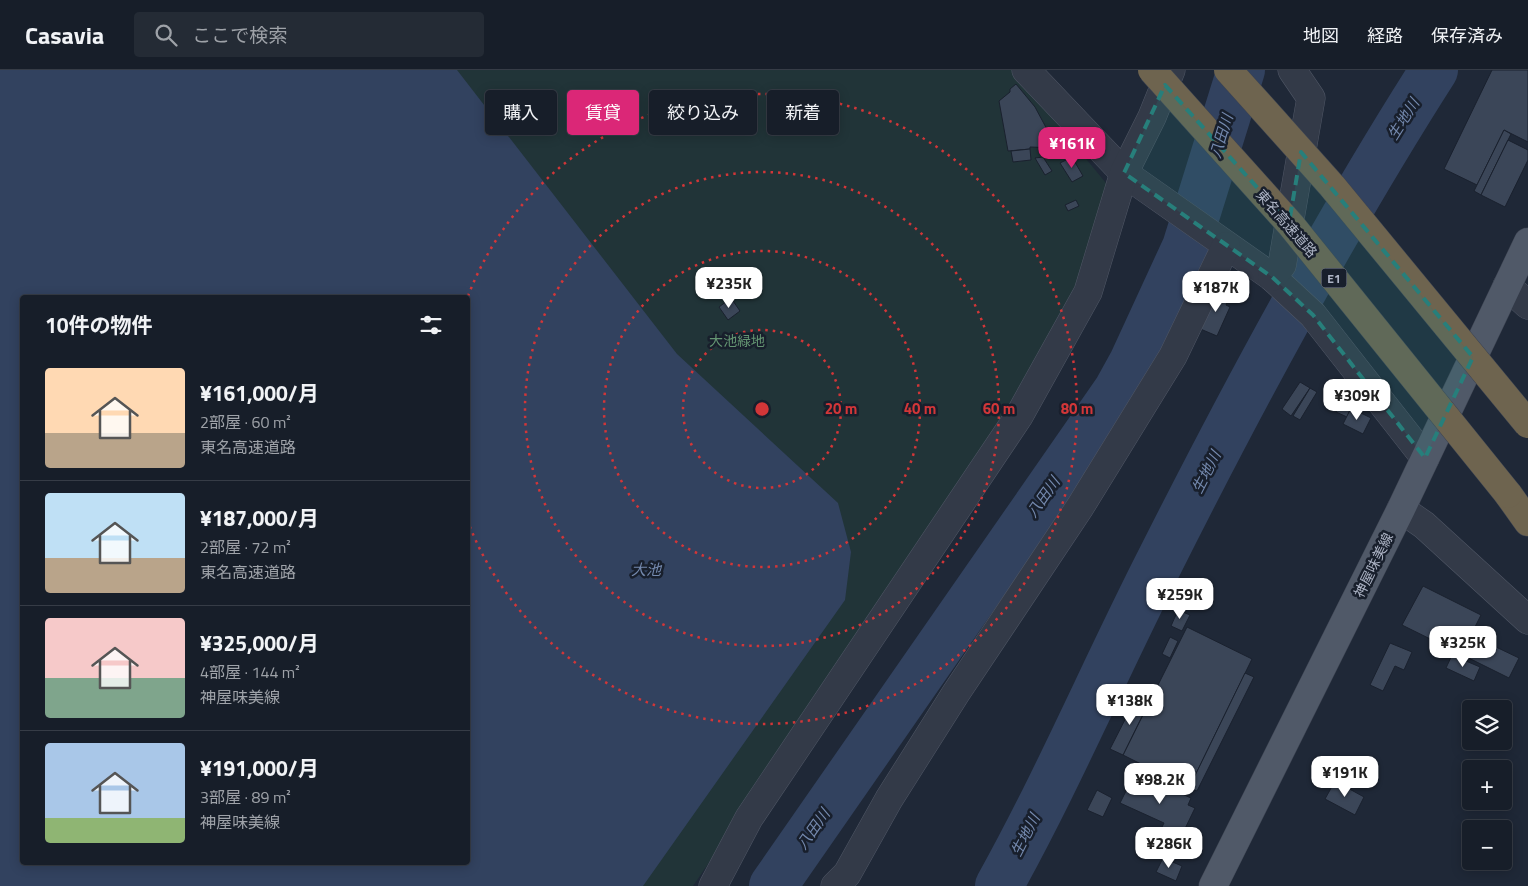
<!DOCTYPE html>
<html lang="ja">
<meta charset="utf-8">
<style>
:root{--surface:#171e29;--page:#242b35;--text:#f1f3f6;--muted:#9ea2a8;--line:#363c46;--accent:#db2777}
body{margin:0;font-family:"Titillium Web","Noto Sans JP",sans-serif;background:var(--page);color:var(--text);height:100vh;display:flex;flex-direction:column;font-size:19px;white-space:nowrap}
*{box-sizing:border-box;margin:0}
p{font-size:16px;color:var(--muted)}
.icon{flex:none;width:28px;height:28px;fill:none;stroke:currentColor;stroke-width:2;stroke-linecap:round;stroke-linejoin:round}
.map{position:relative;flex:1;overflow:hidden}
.panel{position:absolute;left:20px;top:225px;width:450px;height:570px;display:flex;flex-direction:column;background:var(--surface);border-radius:5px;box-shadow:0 2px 12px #0003,0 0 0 1px var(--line)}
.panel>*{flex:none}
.banner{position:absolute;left:485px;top:20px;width:475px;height:45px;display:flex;gap:10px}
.fabs{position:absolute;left:1462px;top:630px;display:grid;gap:10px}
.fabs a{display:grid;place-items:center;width:50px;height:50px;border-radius:5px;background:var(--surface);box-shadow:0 2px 12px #0003,0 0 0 1px var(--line);font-size:25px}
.price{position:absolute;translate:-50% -42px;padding:0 11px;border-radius:10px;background:#fff;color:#222;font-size:16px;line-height:32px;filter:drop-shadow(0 1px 2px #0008)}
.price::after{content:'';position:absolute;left:50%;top:30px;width:15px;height:11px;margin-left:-8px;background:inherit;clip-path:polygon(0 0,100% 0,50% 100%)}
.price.on{background:var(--accent);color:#fff}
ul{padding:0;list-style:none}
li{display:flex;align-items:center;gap:15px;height:125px;padding:0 25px}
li+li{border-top:1px solid var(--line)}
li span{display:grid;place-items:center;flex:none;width:140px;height:100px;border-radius:5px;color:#555}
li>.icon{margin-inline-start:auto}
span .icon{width:60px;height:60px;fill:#fffc;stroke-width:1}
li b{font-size:21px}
h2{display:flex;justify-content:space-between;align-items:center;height:60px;padding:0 25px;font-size:21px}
.chip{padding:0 18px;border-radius:5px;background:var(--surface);box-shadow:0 2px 12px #0003,0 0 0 1px var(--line);font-size:18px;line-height:45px}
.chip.on{background:var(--accent);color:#fff}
header{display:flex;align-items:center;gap:30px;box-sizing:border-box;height:70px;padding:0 25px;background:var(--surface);border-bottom:1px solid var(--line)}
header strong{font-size:24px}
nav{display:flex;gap:28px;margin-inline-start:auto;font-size:18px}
.search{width:350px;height:45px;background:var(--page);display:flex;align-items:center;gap:12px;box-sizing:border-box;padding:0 18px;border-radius:5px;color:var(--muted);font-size:19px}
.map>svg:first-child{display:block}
.green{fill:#213438;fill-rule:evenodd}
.water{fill:#32425f;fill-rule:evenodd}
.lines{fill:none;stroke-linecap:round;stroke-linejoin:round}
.river{stroke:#32425f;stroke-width:48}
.building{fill:#3b4658;stroke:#1a212e}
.minor-casing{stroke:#505766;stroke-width:29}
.major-casing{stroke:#3c4351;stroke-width:29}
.highway-casing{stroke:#3d4452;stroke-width:29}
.minor{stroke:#333a48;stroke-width:28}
.major{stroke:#505968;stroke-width:28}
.highway{stroke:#6e644f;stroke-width:28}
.highway-bridge-casing{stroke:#3d4452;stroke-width:29;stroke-linecap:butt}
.highway-bridge{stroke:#6e644f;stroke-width:28}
.marked{fill:#277f7b;fill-opacity:0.2;stroke:#277f7b;stroke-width:4;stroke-dasharray:10 6;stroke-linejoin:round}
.ring{fill:none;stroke:#d23638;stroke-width:2.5;stroke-dasharray:2.5 5}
.labels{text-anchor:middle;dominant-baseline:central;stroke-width:5;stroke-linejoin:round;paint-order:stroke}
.shield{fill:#181f2c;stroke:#808797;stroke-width:1}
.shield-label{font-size:12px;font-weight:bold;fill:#adb4c5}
.street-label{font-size:14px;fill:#adb4c5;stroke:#181f2c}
.park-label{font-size:14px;fill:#649572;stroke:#181f2c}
.water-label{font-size:15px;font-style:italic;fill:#7489ae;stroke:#181f2c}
.centre{fill:#d23638;stroke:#181f2c;stroke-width:2.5}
.ring-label{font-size:15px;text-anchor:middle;font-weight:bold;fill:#d23638;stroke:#181f2c;stroke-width:5;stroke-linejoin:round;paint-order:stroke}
</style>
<header>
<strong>Casavia</strong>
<div class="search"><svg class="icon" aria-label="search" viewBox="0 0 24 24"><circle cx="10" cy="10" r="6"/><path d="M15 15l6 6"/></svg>ここで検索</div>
<nav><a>地図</a><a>経路</a><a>保存済み</a></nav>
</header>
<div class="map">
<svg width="1528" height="816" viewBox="0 0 1528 816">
<rect width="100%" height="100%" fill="#1f2837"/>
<path class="green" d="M0 0H1013L1115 124 1081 219 925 475 693 816H0ZM22 228H468V792H22Z"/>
<path class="water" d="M0 0H457L677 284 838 433 851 482 845 530 643 816H0ZM22 228H468V792H22Z"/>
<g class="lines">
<g class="river">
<path d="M773 816 1117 321 1133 292 1186 177 1241 0"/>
<path d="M999 816C1058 710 1105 599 1160 491 1244 324 1333 158 1434 0"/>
</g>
</g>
<g class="building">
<path d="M1492 0H1528V72L1504 60 1477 115 1444 99Z"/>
<path d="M1016 14 1035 37 1057 78 1030 77V79L1008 81 999 31 1010 22V19Z"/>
<path d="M1504 60 1511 64 1481 125 1474 121Z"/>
<path d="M1508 70 1528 80V90L1505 137 1481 125Z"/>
<path d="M1030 79 1031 90 1013 92 1011 81Z"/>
<path d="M1043 87 1052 101 1045 105 1035 88Z"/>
<path d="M1072 87 1083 106 1072 112 1060 93Z"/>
<path d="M1076 130 1079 136 1068 141 1065 135Z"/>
<path d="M1221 218 1232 222 1226 235 1230 237 1217 266 1198 258 1214 222 1218 224Z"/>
<path d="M731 228 740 241 728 250 719 237Z"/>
<path d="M1300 312 1310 318 1291 346 1282 339Z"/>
<path d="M1310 318 1317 322 1300 350 1293 346Z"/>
<path d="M1340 333 1351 338 1347 347 1336 342Z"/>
<path d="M1351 338 1371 348 1363 364 1343 354Z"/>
<path d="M1423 516 1481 545 1471 565 1519 588 1509 608 1402 555Z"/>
<path d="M1178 540 1190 545 1182 561 1171 556Z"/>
<path d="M1187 557 1252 589 1189 718 1123 685Z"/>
<path d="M1170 567 1178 571 1170 588 1162 584Z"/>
<path d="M1390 573 1412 582 1404 600 1395 596 1383 621 1370 615Z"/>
<path d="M1452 585 1480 597 1474 611 1446 598Z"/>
<path d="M1245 603 1254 607 1197 721 1189 718Z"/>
<path d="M1137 626 1149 632 1123 685 1110 679Z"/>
<path d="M1134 705 1160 718 1162 715 1191 728 1188 735 1195 738 1180 769 1162 757 1164 753 1120 733Z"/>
<path d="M1335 711 1364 727 1355 745 1325 729Z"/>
<path d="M1097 720 1112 728 1103 747 1087 740Z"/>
<path d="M1163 788 1182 796 1176 811 1156 802Z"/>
</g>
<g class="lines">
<defs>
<g id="minor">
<path d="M1026 0 1124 103 1272 207 1313 245 1425 388"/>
<path d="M1272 207 1282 195 1311 28 1292 0"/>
<path d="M1507 216 1528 235"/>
<path d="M1401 439 1424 455 1528 550"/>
<path d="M713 816 749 748 1019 346 1088 222 1124 103 1152 47 1171 0"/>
<path d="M835 816 847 804 889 729 956 623 1080 437 1173 286 1226 176"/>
</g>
<path id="major" d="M1213 816 1401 439 1528 172"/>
<path id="highway" d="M1508 424 1528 452"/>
</defs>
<use href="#minor" class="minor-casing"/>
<use href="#major" class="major-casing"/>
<use href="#highway" class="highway-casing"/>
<use href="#minor" class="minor"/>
<use href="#major" class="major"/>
<use href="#highway" class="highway"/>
<defs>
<g id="highway-bridge">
<path d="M1152 0 1291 155 1508 424"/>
<path d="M1228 0 1332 116 1528 354"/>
</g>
</defs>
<use href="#highway-bridge" class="highway-bridge-casing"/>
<use href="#highway-bridge" class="highway-bridge"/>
</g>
<path class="marked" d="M1165 15 1289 153 1301 82 1473 287 1425 388 1313 245 1272 207 1124 103Z"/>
<g class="ring">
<circle cx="762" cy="339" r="79"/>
<circle cx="762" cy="339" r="158"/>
<circle cx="762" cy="339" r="237"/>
<path d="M468 226A315 315 0 1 1 468 452"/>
</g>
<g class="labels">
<rect class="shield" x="1321.5" y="198.5" width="25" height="19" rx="4"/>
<g class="shield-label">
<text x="1334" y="208">E1</text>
</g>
<g class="street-label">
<text transform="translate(1287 153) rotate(49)">東名高速道路</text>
<text transform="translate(1373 495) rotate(-64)">神屋味美線</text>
</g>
<g class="park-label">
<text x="737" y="270">大池緑地</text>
</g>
<g class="water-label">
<text transform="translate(1403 49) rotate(-58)">生地川</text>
<text transform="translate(1221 66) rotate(-73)">八田川</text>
<text transform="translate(1206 402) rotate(-63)">生地川</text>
<text transform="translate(1043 427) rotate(-55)">八田川</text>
<text x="646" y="499">大池</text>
<text transform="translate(813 759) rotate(-55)">八田川</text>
<text transform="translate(1025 765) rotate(-63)">生地川</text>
</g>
</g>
<circle cx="762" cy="339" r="8" class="centre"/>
<g class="ring-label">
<text x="841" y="344">20 m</text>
<text x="920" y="344">40 m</text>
<text x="999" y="344">60 m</text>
<text x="1077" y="344">80 m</text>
</g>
</svg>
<div class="fabs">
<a><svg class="icon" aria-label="layers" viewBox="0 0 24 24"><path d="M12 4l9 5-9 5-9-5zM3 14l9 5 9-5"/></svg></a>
<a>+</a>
<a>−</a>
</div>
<b class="price on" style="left:1072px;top:99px">¥161K</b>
<b class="price" style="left:729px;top:239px">¥235K</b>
<b class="price" style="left:1216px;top:243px">¥187K</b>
<b class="price" style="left:1357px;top:351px">¥309K</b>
<b class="price" style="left:1180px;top:550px">¥259K</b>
<b class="price" style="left:1463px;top:598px">¥325K</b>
<b class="price" style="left:1130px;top:656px">¥138K</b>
<b class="price" style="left:1345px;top:728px">¥191K</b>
<b class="price" style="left:1160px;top:735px">¥98.2K</b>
<b class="price" style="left:1169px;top:799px">¥286K</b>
<div class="banner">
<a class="chip">購入</a>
<a class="chip on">賃貸</a>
<a class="chip">絞り込み</a>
<a class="chip">新着</a>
</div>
<section class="panel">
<h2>10件の物件<svg class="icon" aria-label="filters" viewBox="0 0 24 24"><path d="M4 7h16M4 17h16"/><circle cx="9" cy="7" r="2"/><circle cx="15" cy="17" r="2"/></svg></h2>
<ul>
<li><span style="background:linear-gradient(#ffd9b3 65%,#b9a48a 0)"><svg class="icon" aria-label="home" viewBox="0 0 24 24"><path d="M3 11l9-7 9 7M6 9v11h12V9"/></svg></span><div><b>¥161,000/月</b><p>2部屋 · 60 m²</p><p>東名高速道路</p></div></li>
<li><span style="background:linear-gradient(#bfe0f5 65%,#b9a48a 0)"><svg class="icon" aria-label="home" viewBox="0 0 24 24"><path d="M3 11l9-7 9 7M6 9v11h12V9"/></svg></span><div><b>¥187,000/月</b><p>2部屋 · 72 m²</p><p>東名高速道路</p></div></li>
<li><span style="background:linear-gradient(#f6c9c9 60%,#7fa58c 0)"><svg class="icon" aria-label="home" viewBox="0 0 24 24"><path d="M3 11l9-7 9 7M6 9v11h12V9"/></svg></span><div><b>¥325,000/月</b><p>4部屋 · 144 m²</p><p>神屋味美線</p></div></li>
<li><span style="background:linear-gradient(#a9c7e8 75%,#8fb573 0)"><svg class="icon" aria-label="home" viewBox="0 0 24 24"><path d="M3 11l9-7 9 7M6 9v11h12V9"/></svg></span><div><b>¥191,000/月</b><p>3部屋 · 89 m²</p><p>神屋味美線</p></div></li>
</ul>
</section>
</div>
